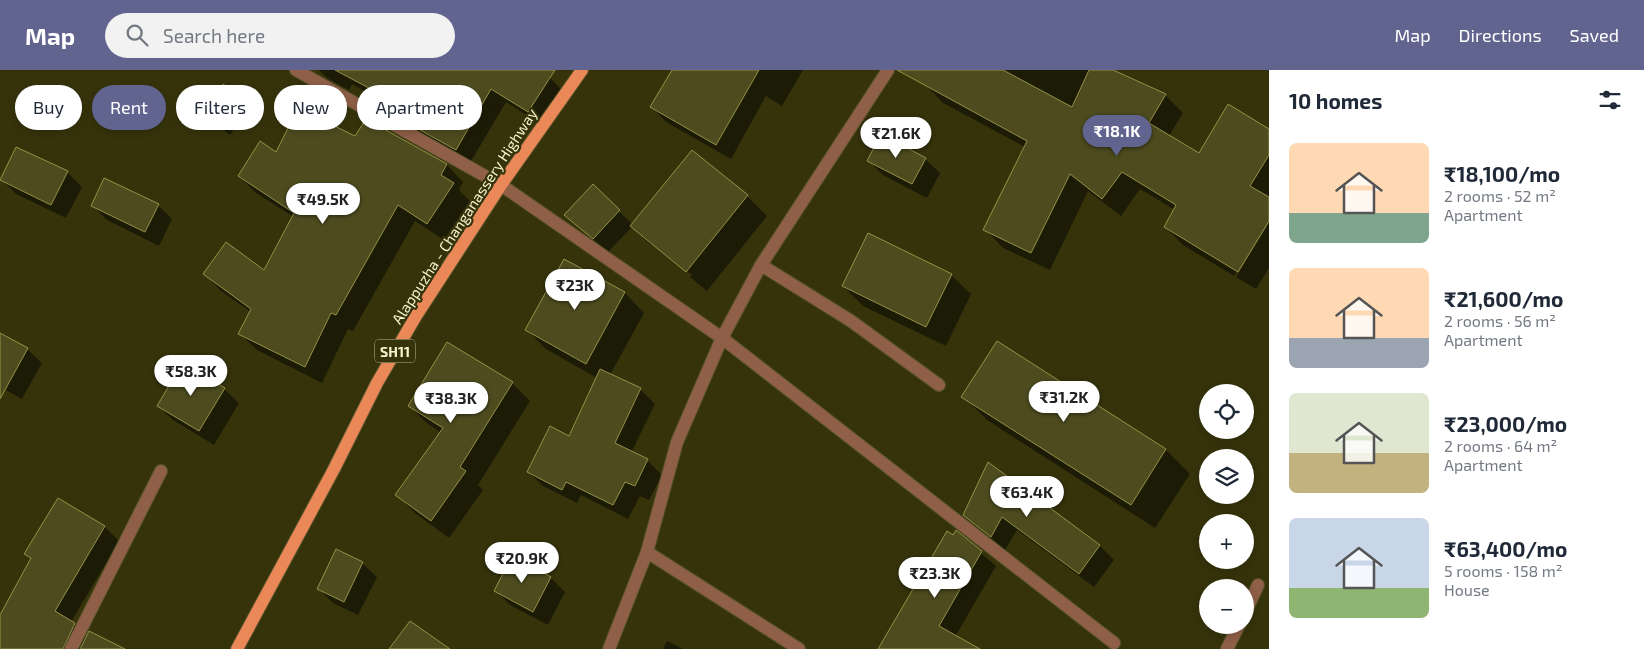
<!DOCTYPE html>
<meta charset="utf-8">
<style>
:root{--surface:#fff;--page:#f2f2f3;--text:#1f2937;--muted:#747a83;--accent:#61648f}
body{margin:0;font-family:"Exo 2",sans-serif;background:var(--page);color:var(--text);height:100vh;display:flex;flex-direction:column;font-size:19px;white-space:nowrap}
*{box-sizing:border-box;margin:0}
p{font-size:16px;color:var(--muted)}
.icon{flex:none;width:28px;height:28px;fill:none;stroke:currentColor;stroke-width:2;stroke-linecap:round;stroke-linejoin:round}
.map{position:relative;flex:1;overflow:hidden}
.side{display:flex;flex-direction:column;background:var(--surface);width:375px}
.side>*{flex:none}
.guide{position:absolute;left:15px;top:15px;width:475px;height:45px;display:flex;gap:10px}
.fabs{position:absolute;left:1199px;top:314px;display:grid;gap:10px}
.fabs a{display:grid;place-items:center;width:55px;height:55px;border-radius:50%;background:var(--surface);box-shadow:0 2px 8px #0003;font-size:25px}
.price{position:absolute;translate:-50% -42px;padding:0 11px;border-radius:18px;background:#fff;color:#222;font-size:16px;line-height:32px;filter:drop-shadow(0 1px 2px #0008)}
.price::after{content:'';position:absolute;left:50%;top:30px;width:15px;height:11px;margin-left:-8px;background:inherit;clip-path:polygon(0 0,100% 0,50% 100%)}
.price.active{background:var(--accent);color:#fff}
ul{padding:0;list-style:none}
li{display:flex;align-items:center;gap:15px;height:125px;padding:0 20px}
li span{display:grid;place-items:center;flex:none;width:140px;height:100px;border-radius:8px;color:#555}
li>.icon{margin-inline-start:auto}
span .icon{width:60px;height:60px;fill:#fffc;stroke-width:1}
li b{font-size:21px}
h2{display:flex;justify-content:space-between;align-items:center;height:60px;padding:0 20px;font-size:21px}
.chip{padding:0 18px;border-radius:22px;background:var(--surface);box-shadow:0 2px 8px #0003;font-size:18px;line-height:45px}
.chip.active{background:var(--accent);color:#fff}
header{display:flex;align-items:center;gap:30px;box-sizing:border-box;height:70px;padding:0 25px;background:var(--accent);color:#fff}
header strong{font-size:24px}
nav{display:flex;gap:28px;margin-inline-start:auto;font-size:18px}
.search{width:350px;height:45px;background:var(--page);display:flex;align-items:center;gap:12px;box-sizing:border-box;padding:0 18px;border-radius:28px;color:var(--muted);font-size:19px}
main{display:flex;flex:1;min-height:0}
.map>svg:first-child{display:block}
.shadow{fill:#0007;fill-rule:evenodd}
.building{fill:#4e4c1f;stroke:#959147}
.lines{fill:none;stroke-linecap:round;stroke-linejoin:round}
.minor-casing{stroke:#55522a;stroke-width:14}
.major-casing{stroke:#55522a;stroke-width:14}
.minor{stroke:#8f5f48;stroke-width:12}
.major{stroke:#eb8858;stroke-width:12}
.labels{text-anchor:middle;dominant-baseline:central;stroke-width:4.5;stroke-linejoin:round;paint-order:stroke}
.shield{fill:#36330b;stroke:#bcba94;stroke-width:1}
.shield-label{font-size:14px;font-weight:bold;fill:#f5f4cf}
.street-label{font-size:15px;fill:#f5f4cf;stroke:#36330b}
</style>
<header>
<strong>Map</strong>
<div class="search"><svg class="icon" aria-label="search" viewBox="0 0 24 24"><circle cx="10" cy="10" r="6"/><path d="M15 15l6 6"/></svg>Search here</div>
<nav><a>Map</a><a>Directions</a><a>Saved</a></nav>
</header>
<main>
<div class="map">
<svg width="1269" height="579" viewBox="0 0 1269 579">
<rect width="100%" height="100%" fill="#36330b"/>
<g class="shadow">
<path d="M319 0H538L550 8 564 22 542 55 506 32 470 93 391 49 377 35 380 30 352 14 349 20 327 8Z"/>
<path d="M673 0H803L782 36 766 26 731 89 666 52 652 37Z"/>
<path d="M933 0H1110L1165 25 1183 43 1169 66 1199 85 1269 61V149L1234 206 1183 175 1165 157 1175 140 1140 119 1121 146 1088 121 1050 200 1003 178 985 159 1025 77 943 33 925 14Z"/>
<path d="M242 29 249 37 230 65 204 45Z"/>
<path d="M367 50 447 95 463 112 459 120 470 131 444 170 415 151 353 261 348 259 322 313 257 280 240 264 251 242 221 221 205 204 264 202 294 147 256 123 239 106 277 84 355 67Z"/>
<path d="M692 82 747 126 767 146 707 221 652 176 632 157 608 182 566 145 593 116 633 155ZM651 172 692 205 690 207 651 175Z"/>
<path d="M925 89 940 103 927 128 883 105 869 91Z"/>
<path d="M67 102 82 117 66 148 16 124 1 109Z"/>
<path d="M158 135 172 149 159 176 107 150 93 136Z"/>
<path d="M1269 153V198L1256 219 1236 207Z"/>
<path d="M565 190 625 223 644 243 610 305 640 319 655 334 631 383 647 390 662 405 649 430 640 426 628 449 581 425 577 433 543 416 528 402 569 367 597 308 546 279 526 259Z"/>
<path d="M951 205 971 224 946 276 863 236 843 216Z"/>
<path d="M0 264 27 279 42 293 22 329 0 317Z"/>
<path d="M997 273 1166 380 1190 404 1155 458 987 350 963 326Z"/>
<path d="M183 294 224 319 239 333 214 375 173 350 158 336Z"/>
<path d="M512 313 530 331 478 415 483 420 449 468 415 443 397 425 442 363 428 354 409 336Z"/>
<path d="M988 394 1100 476 1114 490 1094 517 1017 460 1005 480 964 445Z"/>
<path d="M58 430 105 457 119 471 71 552 87 567 90 562 122 579H0V546L32 489 26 484Z"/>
<path d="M956 462 996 496 955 567 970 579H879L948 463 954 466Z"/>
<path d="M512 488 551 508 565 522 548 555 510 535 495 520Z"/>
<path d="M362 493 377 507 358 545 333 533 318 518Z"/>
<path d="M667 571 683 579H663Z"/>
</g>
<g class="building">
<path d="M335 0H555L528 42 491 19 456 80 375 35 382 25Z"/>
<path d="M672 0H759L716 75 650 37Z"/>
<path d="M897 0H1003L1072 37 1089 0H1113L1166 24 1149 53 1199 83 1228 34 1269 59V85L1250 116 1269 127V151L1238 202 1164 157 1176 135 1122 102 1102 129 1070 104 1031 183 983 160 1027 71Z"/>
<path d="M223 14 243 28 222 59 202 45Z"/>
<path d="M298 38 355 66 366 49 447 94 441 105 454 113 427 154 398 135 336 245 331 243 305 297 238 264 251 239 203 204 226 172 264 200 294 143 238 106 260 71 276 82Z"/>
<path d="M881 64 926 88 912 114 867 91Z"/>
<path d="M16 77 68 101 51 135 0 110Z"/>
<path d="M692 80 748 125 686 202 630 156Z"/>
<path d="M104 108 159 134 145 162 91 136Z"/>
<path d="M593 114 620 140 593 169 564 145Z"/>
<path d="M868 163 952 204 926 257 842 216Z"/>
<path d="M564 189 625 222 586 294 525 260Z"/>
<path d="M0 263 28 278 0 329Z"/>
<path d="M997 271 1166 379 1131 435 961 327Z"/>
<path d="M447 272 513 312 460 397 466 401 431 451 395 425 443 358 408 336Z"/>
<path d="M183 292 225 318 199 361 157 336Z"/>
<path d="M600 299 641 318 615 373 648 389 635 416 625 412 613 435 566 412 562 420 527 402 550 356 569 366Z"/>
<path d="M988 392 1100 475 1079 504 1002 447 991 467 963 445Z"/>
<path d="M58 428 105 456 55 541 75 553 63 579H0V545L31 488 24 484Z"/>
<path d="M956 460 982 481 939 556 980 579H878L947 461 953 465Z"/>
<path d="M336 479 363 492 344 532 317 519Z"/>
<path d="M512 486 551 507 533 542 494 521Z"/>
<path d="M410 551 450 579H389Z"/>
<path d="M89 561 125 579H80Z"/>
</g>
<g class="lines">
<defs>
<g id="minor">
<path d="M296 0 501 115 722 268 1114 573"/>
<path d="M761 195 851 251 939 315"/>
<path d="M647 482 799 579"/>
<path d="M1245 543 1258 515"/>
<path d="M71 579 161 401"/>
<path d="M609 579 647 482 677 372 722 268 761 195 888 0"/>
<path d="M1227 579 1239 555"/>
</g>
<path id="major" d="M237 579 334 399 377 313 416 246 501 115 582 0"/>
</defs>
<use href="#minor" class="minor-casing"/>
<use href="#major" class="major-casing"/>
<use href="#minor" class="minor"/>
<use href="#major" class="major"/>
</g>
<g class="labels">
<rect class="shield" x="375" y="269.5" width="40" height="23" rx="4"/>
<g class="shield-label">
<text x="395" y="281">SH11</text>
</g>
<g class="street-label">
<text transform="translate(464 146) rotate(-57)">Alappuzha - Changanassery Highway</text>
</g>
</g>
</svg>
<div class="fabs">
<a><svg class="icon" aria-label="locate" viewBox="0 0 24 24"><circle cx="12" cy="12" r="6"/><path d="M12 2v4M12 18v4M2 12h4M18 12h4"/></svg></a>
<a><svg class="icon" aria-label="layers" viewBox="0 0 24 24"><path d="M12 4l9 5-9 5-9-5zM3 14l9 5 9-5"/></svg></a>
<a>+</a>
<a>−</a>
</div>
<b class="price active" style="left:1117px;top:87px">₹18.1K</b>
<b class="price" style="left:896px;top:89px">₹21.6K</b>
<b class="price" style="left:323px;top:155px">₹49.5K</b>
<b class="price" style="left:575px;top:241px">₹23K</b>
<b class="price" style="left:191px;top:327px">₹58.3K</b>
<b class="price" style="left:1064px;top:353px">₹31.2K</b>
<b class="price" style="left:451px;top:354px">₹38.3K</b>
<b class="price" style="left:1027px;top:448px">₹63.4K</b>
<b class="price" style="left:522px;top:514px">₹20.9K</b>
<b class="price" style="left:935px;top:529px">₹23.3K</b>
<div class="guide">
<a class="chip">Buy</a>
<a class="chip active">Rent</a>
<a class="chip">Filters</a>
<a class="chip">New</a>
<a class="chip">Apartment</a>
</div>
</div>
<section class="side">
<h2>10 homes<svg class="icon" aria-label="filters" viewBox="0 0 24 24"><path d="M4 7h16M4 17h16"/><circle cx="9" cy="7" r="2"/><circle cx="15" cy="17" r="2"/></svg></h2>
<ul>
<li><span style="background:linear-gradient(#ffd9b3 70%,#7fa58c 0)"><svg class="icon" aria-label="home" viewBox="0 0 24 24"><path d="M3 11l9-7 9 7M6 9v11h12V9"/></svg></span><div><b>₹18,100/mo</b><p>2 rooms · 52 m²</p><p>Apartment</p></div></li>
<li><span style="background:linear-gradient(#ffd9b3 70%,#9aa5b1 0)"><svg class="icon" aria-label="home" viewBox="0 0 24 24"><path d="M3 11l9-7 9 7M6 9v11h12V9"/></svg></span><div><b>₹21,600/mo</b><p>2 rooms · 56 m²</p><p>Apartment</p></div></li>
<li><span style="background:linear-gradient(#dfe7d0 60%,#c2b280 0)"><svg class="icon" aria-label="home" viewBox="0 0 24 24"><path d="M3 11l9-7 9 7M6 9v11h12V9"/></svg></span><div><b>₹23,000/mo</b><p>2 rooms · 64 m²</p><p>Apartment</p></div></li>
<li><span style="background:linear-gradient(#c9d6e8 70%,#8fb573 0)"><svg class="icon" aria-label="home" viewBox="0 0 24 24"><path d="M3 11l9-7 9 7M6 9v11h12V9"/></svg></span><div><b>₹63,400/mo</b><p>5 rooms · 158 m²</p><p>House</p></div></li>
</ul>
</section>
</main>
